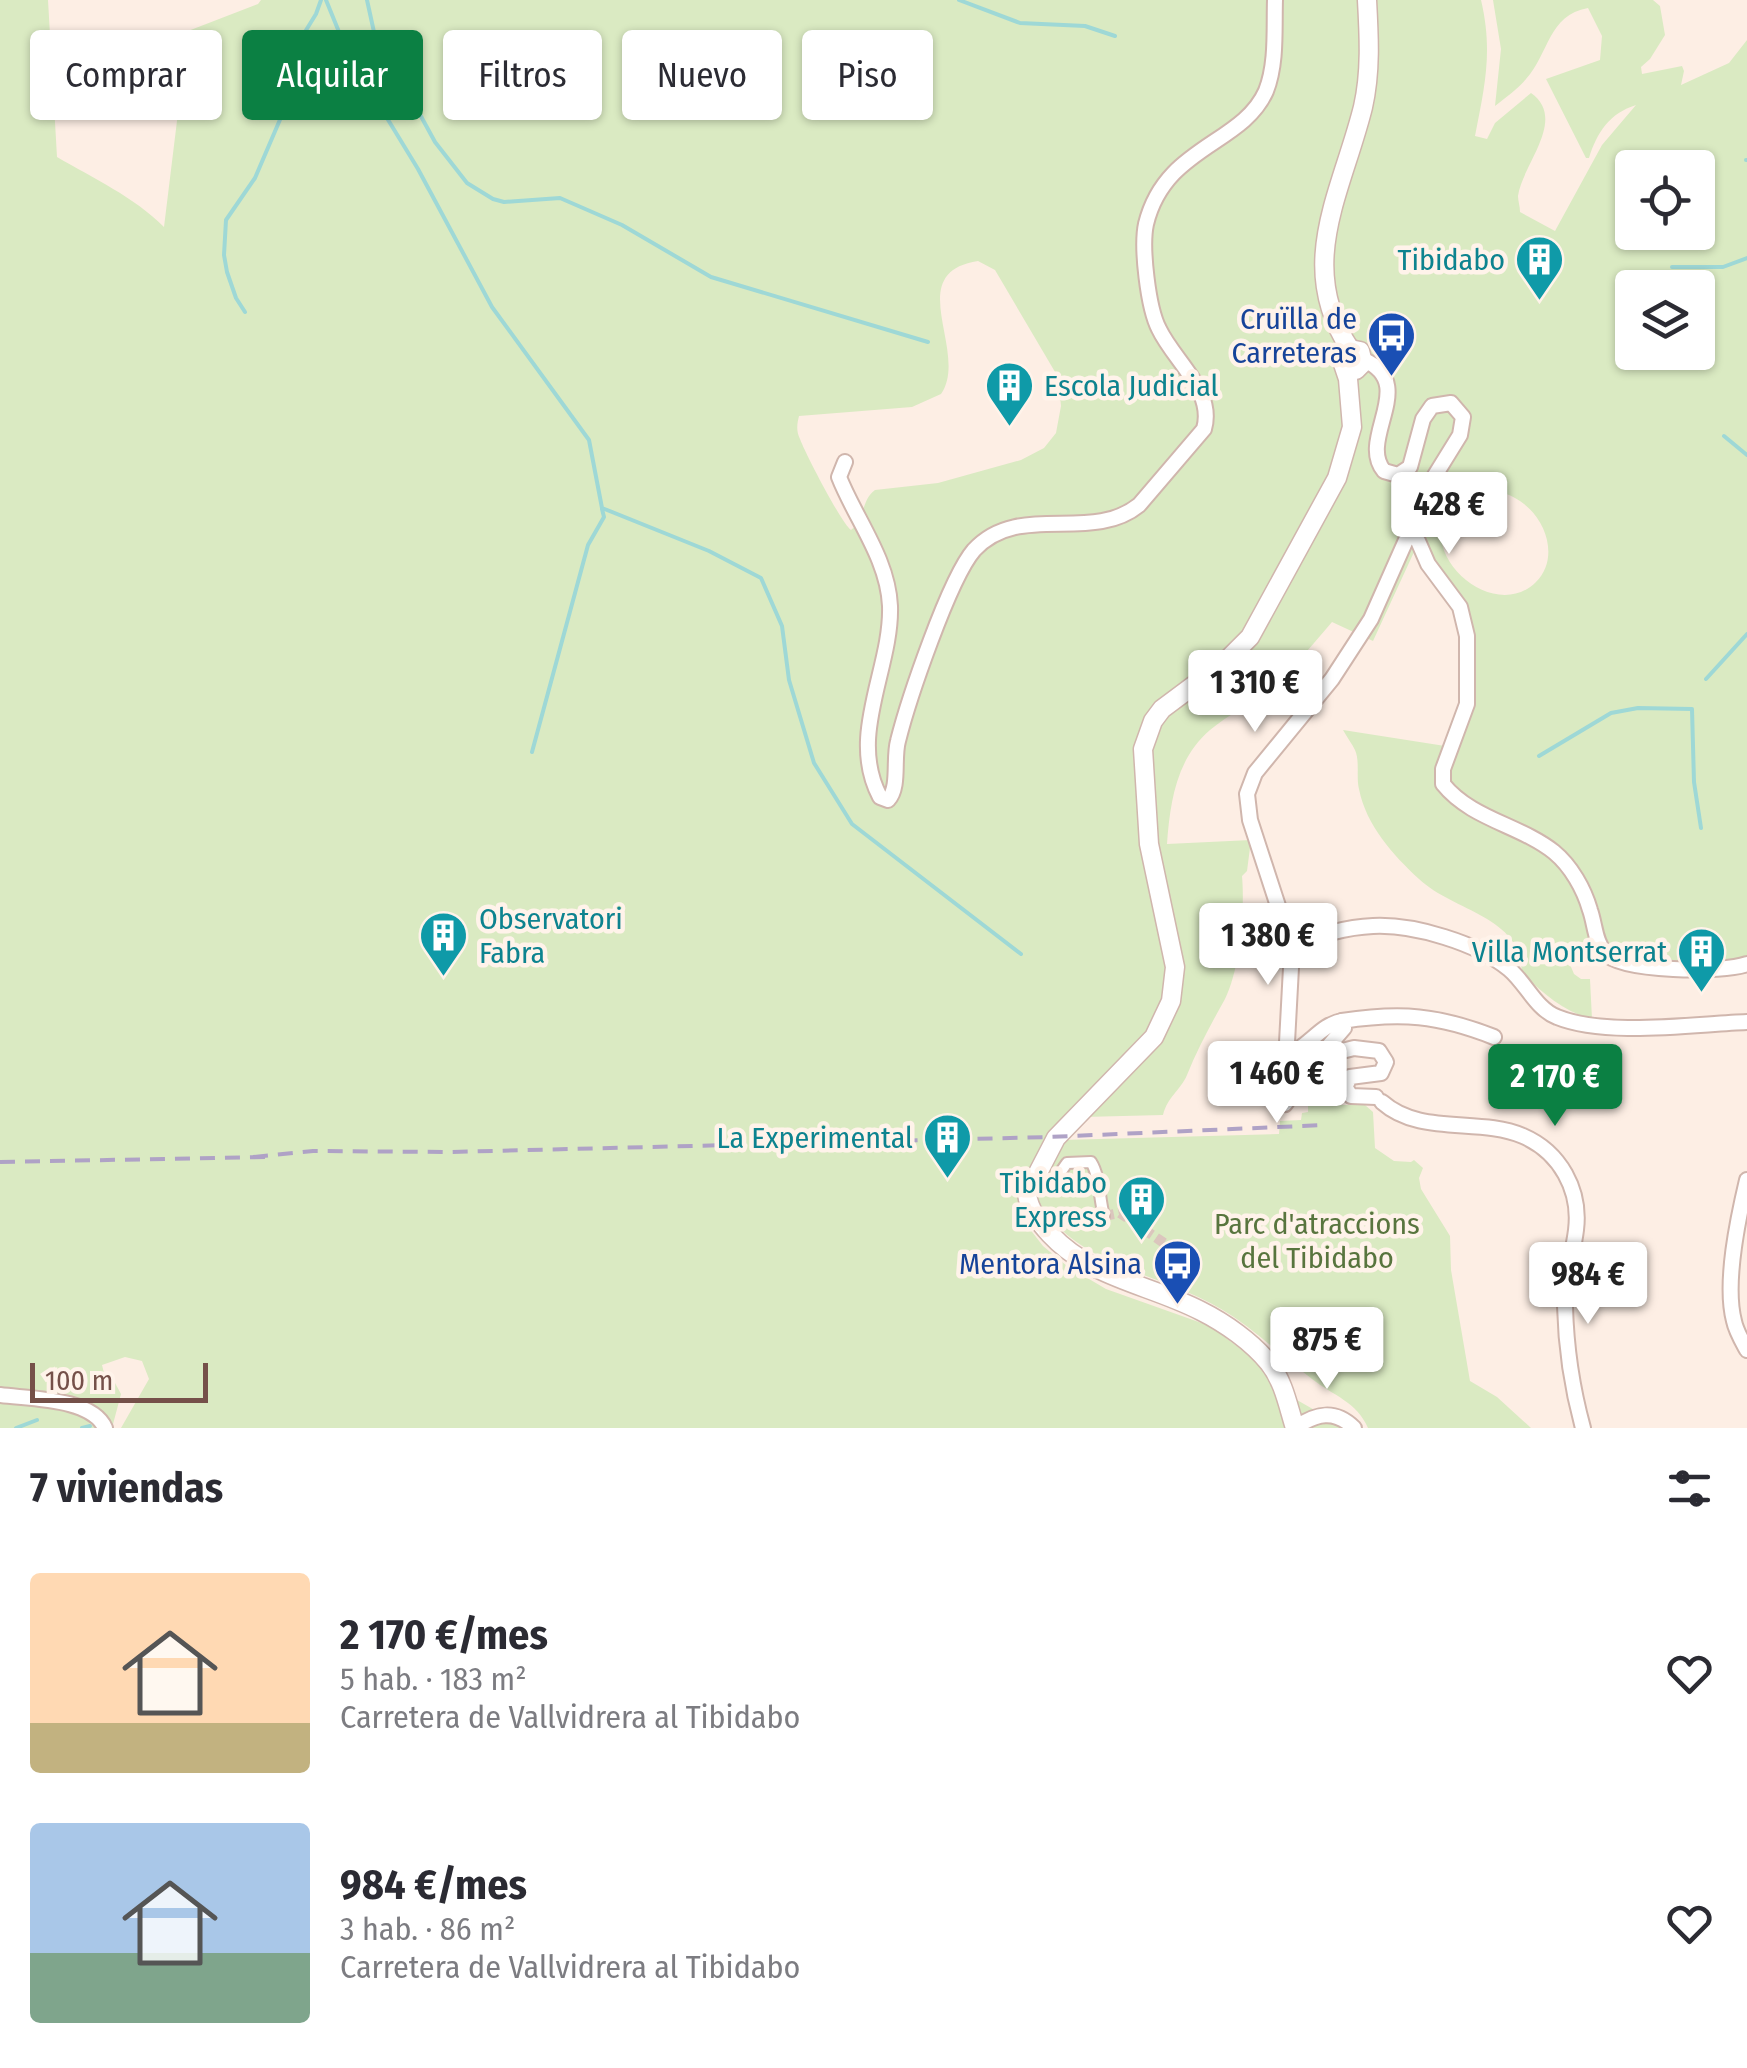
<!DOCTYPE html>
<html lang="es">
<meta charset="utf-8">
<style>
:root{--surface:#fff;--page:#f2f2f3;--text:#2b2b33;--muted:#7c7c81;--accent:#0b8043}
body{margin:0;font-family:"Fira Sans Condensed",sans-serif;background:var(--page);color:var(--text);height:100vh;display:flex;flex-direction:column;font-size:38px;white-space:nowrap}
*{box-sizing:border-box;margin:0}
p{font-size:32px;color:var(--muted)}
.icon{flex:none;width:55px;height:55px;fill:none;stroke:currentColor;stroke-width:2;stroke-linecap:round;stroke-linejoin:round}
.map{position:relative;height:1428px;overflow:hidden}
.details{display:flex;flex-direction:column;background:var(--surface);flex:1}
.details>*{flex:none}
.hud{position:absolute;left:30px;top:30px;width:1000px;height:90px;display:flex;gap:20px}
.controls{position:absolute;left:1615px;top:150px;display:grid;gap:20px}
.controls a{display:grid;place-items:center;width:100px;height:100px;border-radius:10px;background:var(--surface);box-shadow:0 2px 8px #0004;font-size:50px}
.scale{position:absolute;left:30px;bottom:25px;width:178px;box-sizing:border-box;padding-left:10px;border:5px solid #755049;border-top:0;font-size:28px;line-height:35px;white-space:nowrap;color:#755049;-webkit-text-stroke:8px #fff3ea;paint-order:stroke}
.price{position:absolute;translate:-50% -85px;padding:0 22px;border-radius:10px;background:#fff;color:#222;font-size:32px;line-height:65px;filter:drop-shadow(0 2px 5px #0008)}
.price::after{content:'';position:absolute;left:50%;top:60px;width:30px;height:22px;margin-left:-15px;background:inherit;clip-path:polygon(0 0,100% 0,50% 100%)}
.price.active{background:var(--accent);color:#fff}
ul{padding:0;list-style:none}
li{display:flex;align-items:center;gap:30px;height:250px;padding:0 30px}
li span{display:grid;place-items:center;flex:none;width:280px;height:200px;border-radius:10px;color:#555}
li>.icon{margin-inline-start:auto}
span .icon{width:120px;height:120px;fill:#fffc;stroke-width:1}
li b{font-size:42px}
h2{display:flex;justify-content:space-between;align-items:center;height:120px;padding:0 30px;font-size:42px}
.chip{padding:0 35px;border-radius:10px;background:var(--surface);box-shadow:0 2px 8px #0004;font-size:35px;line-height:90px}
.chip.active{background:var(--accent);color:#fff}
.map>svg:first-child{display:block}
.green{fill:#daeac2;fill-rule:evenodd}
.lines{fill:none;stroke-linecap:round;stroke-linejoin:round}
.stream{stroke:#9ed8d6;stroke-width:4}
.pedestrian-tunnel{stroke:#dbc6bd;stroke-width:10;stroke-dasharray:10 5;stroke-linecap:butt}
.pedestrian-casing{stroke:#d0b6ad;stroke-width:14}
.minor-casing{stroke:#d0b6ad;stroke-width:18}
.tertiary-casing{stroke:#d0b6ad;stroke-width:21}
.pedestrian{stroke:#fff;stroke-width:10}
.minor{stroke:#fff;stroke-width:14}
.tertiary{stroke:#fff;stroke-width:18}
.rail{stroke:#afa2c6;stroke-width:4;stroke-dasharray:15 10;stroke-linecap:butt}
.labels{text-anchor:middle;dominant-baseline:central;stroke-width:9;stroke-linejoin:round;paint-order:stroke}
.culture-label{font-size:30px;fill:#0d838f;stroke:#fff3ea;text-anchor:end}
.transit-label{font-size:30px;fill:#164399;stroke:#fff3ea;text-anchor:end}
.park-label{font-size:30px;fill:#58753e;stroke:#fff3ea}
</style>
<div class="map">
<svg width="1747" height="1428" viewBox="0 0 1747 1428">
<rect width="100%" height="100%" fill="#fdeee4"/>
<g class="green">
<path d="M0 0H48L57 157C93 178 134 197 164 227L188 31 258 4 261 0H1481C1493 51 1485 85 1475 136L1487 139 1495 123 1531 93C1568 119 1522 165 1518 196 1518 201 1520 206 1520 212L1555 231 1602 145 1636 105C1610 113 1597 132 1589 158H1586L1546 79 1600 60 1602 36 1588 8C1548 15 1549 54 1526 79 1518 89 1505 98 1495 106L1501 49 1493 0H1653L1660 6 1665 35 1650 59 1641 67 1642 74 1682 66 1684 71 1681 85 1729 63 1747 40V956C1718 969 1648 968 1619 953 1612 950 1607 941 1602 935L1593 944 1566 955 1574 974 1581 979H1590L1592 1019C1564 1012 1543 993 1522 973 1522 916 1454 912 1419 879 1393 855 1366 825 1359 789 1356 778 1360 761 1355 750 1352 744 1347 737 1343 730L1445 746 1460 706V619L1414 552 1373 641 1332 622C1314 643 1295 666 1274 685 1254 703 1229 714 1210 730 1176 759 1170 803 1167 844L1251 840 1247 871 1242 876C1245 910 1240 969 1225 999 1211 1024 1197 1050 1187 1075 1180 1091 1168 1096 1163 1115L1083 1117 1066 1113 1023 1178 1019 1197 1029 1228 1043 1246 1067 1266 1106 1289 1210 1326 1258 1362 1276 1388 1346 1428H121L149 1379 142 1361 125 1357 102 1365 105 1377 115 1383 121 1394 112 1428H0ZM1632 168H1698V232H1632ZM978 261 995 270 1058 377 1061 406 1056 433 1044 448 1021 460 938 483 875 490C861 500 865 520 851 530 842 524 805 453 800 439 796 431 797 424 799 416L912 407 941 394C970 352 901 273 978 261ZM1632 288H1698V352H1632ZM1478 490C1491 491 1504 491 1515 498 1545 514 1561 557 1536 582 1487 631 1387 528 1478 490Z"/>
<path d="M1331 1088V1101L1340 1100V1105H1365L1373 1112 1375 1148 1394 1161 1411 1162 1414 1160 1423 1168 1419 1178 1421 1189 1450 1236 1451 1270 1470 1381 1497 1397 1531 1428H1368C1357 1402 1334 1396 1312 1379 1281 1356 1255 1329 1221 1309 1158 1271 1075 1268 1036 1197L1039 1180 1062 1140 1279 1134 1280 1121 1301 1120 1302 1113 1308 1112V1089Z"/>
</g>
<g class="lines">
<g class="stream">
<path d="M326 0 348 54 418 169 492 307 589 440 602 508 709 551 761 578 782 626 789 680 814 763 852 824 1021 954"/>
<path d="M367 0 374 32 399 69 405 87 435 142 467 183 493 199 504 202 560 198 622 225 711 277 928 342"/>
<path d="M959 0 1020 23 1085 26 1115 36"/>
<path d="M1746 160H1747"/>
<path d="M1672 267H1723L1747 258"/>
<path d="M245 312 236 298 227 272 224 255 226 220 255 178 285 108 292 53 316 14 321 0"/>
<path d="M1724 436 1747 455"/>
<path d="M1706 679 1747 634"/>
<path d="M532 752 588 545 604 517 602 509"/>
<path d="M1539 756 1611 713 1638 708 1692 709 1694 782 1701 828"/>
<path d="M16 1428 37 1420"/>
<path d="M82 1428 90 1426"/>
</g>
<path class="pedestrian-tunnel" d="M1104 1216 1120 1213 1164 1243"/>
<defs>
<path id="pedestrian" d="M1060 1188V1173L1067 1163 1091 1162C1100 1176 1099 1198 1104 1216"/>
<g id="minor">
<path d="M1364 360C1419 384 1357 439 1384 471L1398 475 1410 467 1423 419 1432 406 1451 403 1463 417 1460 435 1434 477 1371 619 1332 679 1255 773 1247 794 1250 820 1292 949 1286 1061 1277 1090V1101L1285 1104 1314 1063 1344 1028 1342 1021C1401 1012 1438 1015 1494 1037"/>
<path d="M845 462 839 477C855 518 888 559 890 606 892 669 847 735 880 797L888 800C900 787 893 759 898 741 908 701 949 579 974 550 1019 501 1091 544 1139 505L1204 429C1215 391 1174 361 1159 329 1148 308 1141 247 1146 224 1165 146 1242 145 1266 91 1277 63 1274 29 1275 0"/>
<path d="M1410 534 1418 541 1428 564 1460 607 1467 636V704L1443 769V784C1471 819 1520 825 1554 852 1571 866 1584 889 1590 910 1595 924 1595 942 1605 953 1621 972 1724 973 1747 964"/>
<path d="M1292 945C1318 936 1345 927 1373 926 1414 924 1477 943 1509 969 1526 983 1536 1009 1557 1017 1606 1037 1694 1024 1747 1022"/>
<path d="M1287 1055C1309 1048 1319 1025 1342 1021"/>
<path d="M1322 1056 1354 1048 1379 1051 1386 1062 1381 1073 1350 1077 1345 1087 1351 1096 1376 1097"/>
<path d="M1382 1102C1420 1136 1479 1117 1523 1136 1560 1152 1581 1190 1576 1230 1573 1255 1564 1280 1565 1306 1566 1347 1572 1388 1583 1428"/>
<path d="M1747 1180C1738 1218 1724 1283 1734 1321 1736 1331 1742 1341 1747 1350"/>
<path d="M0 1395C30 1399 92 1398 105 1428"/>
<path d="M1295 1428C1316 1413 1335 1409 1354 1428"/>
</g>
<g id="tertiary">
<path d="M1350 349C1295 265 1342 192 1363 107 1371 72 1369 36 1367 0"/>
<path d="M1346 367 1356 370 1363 363 1360 351 1350 349"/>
<path d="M1295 1428C1288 1406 1284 1382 1269 1363 1252 1342 1225 1323 1201 1311 1149 1284 1092 1279 1050 1234 1039 1222 1029 1210 1027 1194L1056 1138 1154 1037 1171 1001 1175 967 1149 844 1143 749 1153 721 1162 709 1225 662 1250 637 1337 478 1352 427 1348 379 1342 361 1350 349"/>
</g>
</defs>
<use href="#pedestrian" class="pedestrian-casing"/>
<use href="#minor" class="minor-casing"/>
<use href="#tertiary" class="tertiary-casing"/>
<use href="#pedestrian" class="pedestrian"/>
<use href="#minor" class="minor"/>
<use href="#tertiary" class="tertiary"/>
<g class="rail">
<path d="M253 1157 313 1151 451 1152 1049 1137 1325 1125"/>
<path d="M0 1162 267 1157"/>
</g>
</g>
<defs>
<symbol id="building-pin" viewBox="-11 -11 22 30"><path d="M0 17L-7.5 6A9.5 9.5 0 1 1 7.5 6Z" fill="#0f9aa8" stroke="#fff3ea"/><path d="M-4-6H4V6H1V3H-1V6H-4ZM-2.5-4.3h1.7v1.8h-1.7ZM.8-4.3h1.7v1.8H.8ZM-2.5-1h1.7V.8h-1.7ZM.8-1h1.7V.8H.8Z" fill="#fff"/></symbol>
<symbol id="bus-pin" viewBox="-11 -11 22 30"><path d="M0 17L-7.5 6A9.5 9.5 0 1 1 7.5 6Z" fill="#1a4fb4" stroke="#fff3ea"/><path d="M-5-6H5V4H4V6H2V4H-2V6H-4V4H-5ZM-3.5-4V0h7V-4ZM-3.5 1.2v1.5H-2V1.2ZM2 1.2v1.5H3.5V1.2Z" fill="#fff"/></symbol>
</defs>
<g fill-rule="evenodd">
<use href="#building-pin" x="1512" y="232" width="55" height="75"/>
<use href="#bus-pin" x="1364" y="308" width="55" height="75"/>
<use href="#building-pin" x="982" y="358" width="55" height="75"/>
<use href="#building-pin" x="416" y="908" width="55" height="75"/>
<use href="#building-pin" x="1674" y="924" width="55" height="75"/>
<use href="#building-pin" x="920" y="1110" width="55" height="75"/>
<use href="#building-pin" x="1114" y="1172" width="55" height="75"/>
<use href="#bus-pin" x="1150" y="1236" width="55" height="75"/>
</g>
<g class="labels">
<g class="culture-label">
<text x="1505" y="260">Tibidabo</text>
<text x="1044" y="386" text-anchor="start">Escola Judicial</text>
<text x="479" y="919" text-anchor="start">Observatori<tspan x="479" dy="34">Fabra</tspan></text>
<text x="1667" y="952">Villa Montserrat</text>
<text x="913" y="1138">La Experimental</text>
<text x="1107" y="1183">Tibidabo<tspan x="1107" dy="34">Express</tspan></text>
</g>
<g class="transit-label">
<text x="1357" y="319">Cruïlla de<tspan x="1357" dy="34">Carreteras</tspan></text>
<text x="1142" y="1264">Mentora Alsina</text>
</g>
<g class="park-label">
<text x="1317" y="1224">Parc d'atraccions<tspan x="1317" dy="34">del Tibidabo</tspan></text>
</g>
</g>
</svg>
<div class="controls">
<a><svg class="icon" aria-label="locate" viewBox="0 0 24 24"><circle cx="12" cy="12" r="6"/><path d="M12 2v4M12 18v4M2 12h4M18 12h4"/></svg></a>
<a><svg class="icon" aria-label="layers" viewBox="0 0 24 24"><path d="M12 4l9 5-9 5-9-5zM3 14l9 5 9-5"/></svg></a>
</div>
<div class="scale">100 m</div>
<b class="price" style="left:1449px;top:557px">428 €</b>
<b class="price" style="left:1255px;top:735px">1 310 €</b>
<b class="price" style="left:1268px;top:988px">1 380 €</b>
<b class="price" style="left:1277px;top:1126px">1 460 €</b>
<b class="price active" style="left:1555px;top:1129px">2 170 €</b>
<b class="price" style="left:1588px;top:1327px">984 €</b>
<b class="price" style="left:1327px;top:1392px">875 €</b>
<div class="hud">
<a class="chip">Comprar</a>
<a class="chip active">Alquilar</a>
<a class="chip">Filtros</a>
<a class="chip">Nuevo</a>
<a class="chip">Piso</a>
</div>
</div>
<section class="details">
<h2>7 viviendas<svg class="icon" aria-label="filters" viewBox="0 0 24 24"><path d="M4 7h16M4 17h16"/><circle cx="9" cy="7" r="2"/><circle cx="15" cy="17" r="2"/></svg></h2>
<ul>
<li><span style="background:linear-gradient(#ffd9b3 75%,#c2b280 0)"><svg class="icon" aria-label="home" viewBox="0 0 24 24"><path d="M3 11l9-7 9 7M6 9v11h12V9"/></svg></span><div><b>2 170 €/mes</b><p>5 hab. · 183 m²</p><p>Carretera de Vallvidrera al Tibidabo</p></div><svg class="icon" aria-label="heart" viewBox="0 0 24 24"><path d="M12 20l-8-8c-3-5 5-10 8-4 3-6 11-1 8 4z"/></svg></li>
<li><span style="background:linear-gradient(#a9c7e8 65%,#7fa58c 0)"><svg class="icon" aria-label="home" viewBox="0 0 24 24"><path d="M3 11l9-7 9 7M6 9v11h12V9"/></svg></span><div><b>984 €/mes</b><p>3 hab. · 86 m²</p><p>Carretera de Vallvidrera al Tibidabo</p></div><svg class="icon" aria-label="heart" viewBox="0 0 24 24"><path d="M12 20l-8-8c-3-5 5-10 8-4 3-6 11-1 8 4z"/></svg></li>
</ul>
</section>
